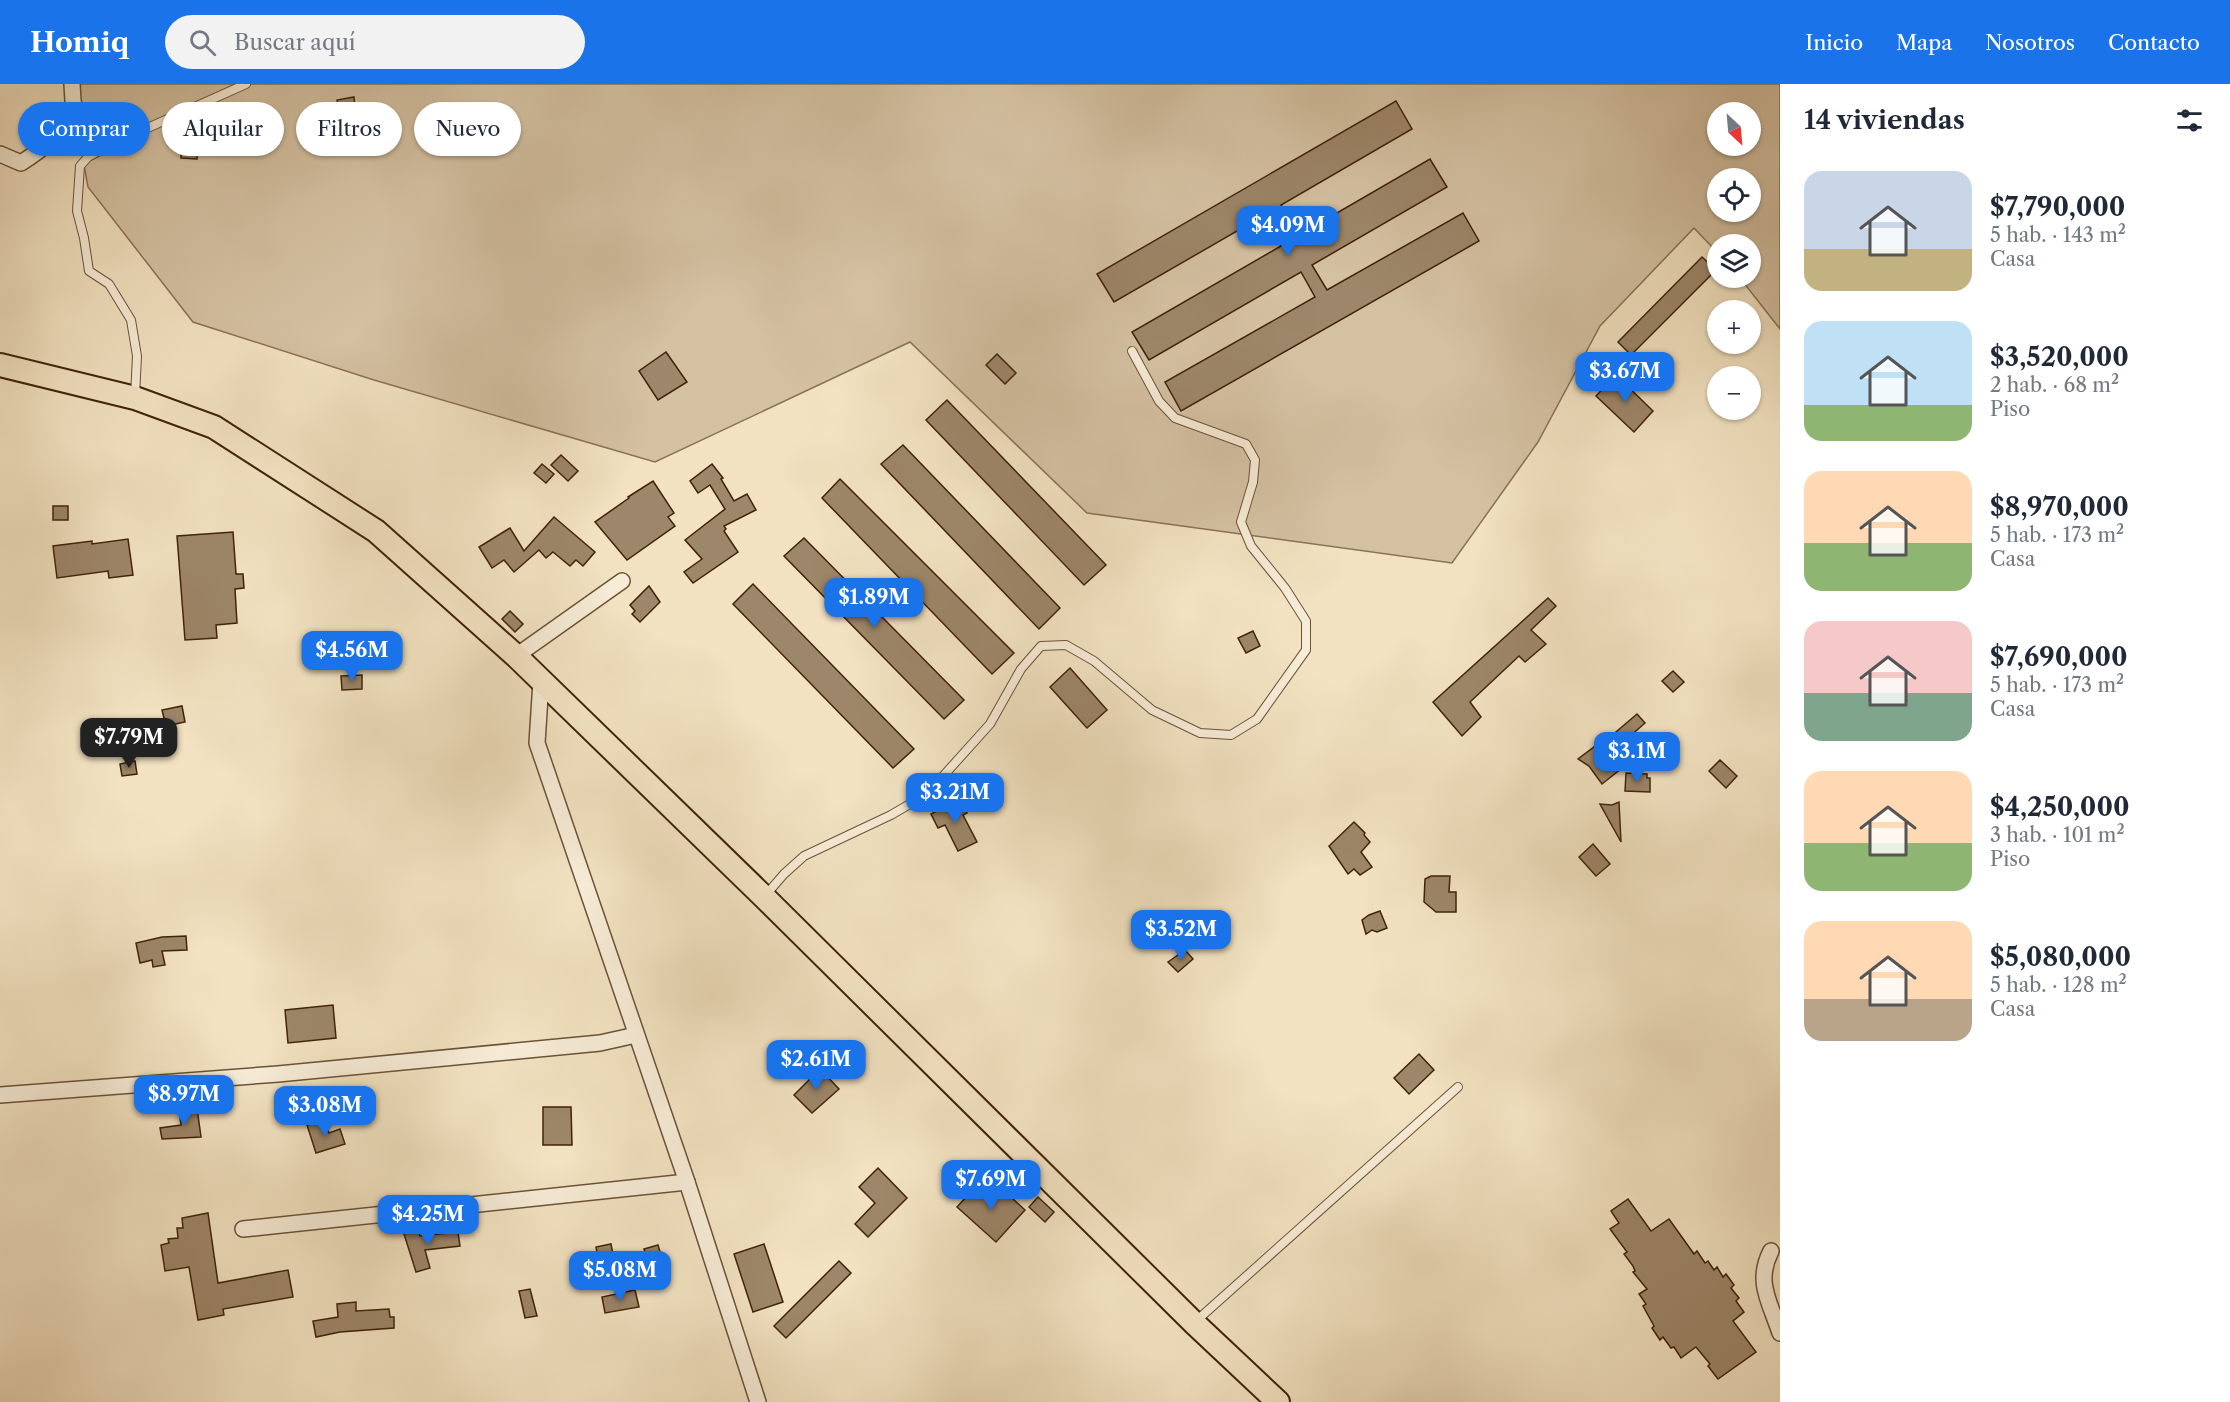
<!DOCTYPE html>
<html lang="es">
<meta charset="utf-8">
<style>
:root{--surface:#fff;--page:#f2f2f3;--text:#1f2937;--muted:#747a83;--accent:#1a73e8}
body{margin:0;font-family:"Libre Caslon Text",serif;background:var(--page);color:var(--text);height:100vh;display:flex;flex-direction:column;font-size:22px;white-space:nowrap}
*{box-sizing:border-box;margin:0}
p{font-size:20px;color:var(--muted)}
.icon{flex:none;width:33px;height:33px;fill:none;stroke:currentColor;stroke-width:2;stroke-linecap:round;stroke-linejoin:round}
.map{position:relative;flex:1;overflow:hidden}
.details{display:flex;flex-direction:column;background:var(--surface);width:450px}
.details>*{flex:none}
.top-card{position:absolute;left:18px;top:18px;width:570px;height:54px;display:flex;gap:12px}
.needle{width:39px;rotate:154deg}
.buttons{position:absolute;left:1707px;top:18px;display:grid;gap:12px}
.buttons a{display:grid;place-items:center;width:54px;height:54px;border-radius:50%;background:var(--surface);box-shadow:0 2px 4px #0004;font-size:30px}
.price{position:absolute;translate:-50% -51px;padding:0 14px;border-radius:12px;background:var(--accent);color:#fff;font-size:20px;line-height:39px;filter:drop-shadow(0 2px 3px #0008)}
.price::after{content:'';position:absolute;left:50%;top:36px;width:18px;height:14px;margin-left:-9px;background:inherit;clip-path:polygon(0 0,100% 0,50% 100%)}
.price.on{background:#222;color:#fff}
ul{padding:0;list-style:none}
li{display:flex;align-items:center;gap:18px;height:150px;padding:0 24px}
li span{display:grid;place-items:center;flex:none;width:168px;height:120px;border-radius:18px;color:#555}
li>.icon{margin-inline-start:auto}
span .icon{width:72px;height:72px;fill:#fffc;stroke-width:1}
li b{font-size:26px}
h2{display:flex;justify-content:space-between;align-items:center;height:72px;padding:0 24px;font-size:26px}
.chip{padding:0 21px;border-radius:27px;background:var(--surface);box-shadow:0 2px 4px #0004;font-size:21px;line-height:54px}
.chip.on{background:var(--accent);color:#fff}
header{display:flex;align-items:center;gap:36px;box-sizing:border-box;height:84px;padding:0 30px;background:var(--accent);color:#fff}
header strong{font-size:28px}
nav{display:flex;gap:33px;margin-inline-start:auto;font-size:21px}
.search{width:420px;height:54px;background:var(--page);display:flex;align-items:center;gap:15px;box-sizing:border-box;padding:0 21px;border-radius:33px;color:var(--muted);font-size:22px}
main{display:flex;flex:1;min-height:0}
.map>svg:first-child{display:block}
.green{fill:#d4c1a2;stroke:#8a7256;stroke-width:1.5;fill-rule:evenodd}
.building{fill:#9d8669;stroke:#402209;stroke-width:1.5}
.lines{fill:none;stroke-linecap:round;stroke-linejoin:round}
.lane-casing{stroke:#6c5237;stroke-width:10}
.street-casing{stroke:#6c5237;stroke-width:18}
.primary-casing{stroke:#402209;stroke-width:26}
.lane{stroke:#f7ecd7;stroke-width:8}
.street{stroke:#f7ecd7;stroke-width:15}
.primary{stroke:#f2e2c1;stroke-width:22}
</style>
<header>
<strong>Homiq</strong>
<div class="search"><svg class="icon" aria-label="search" viewBox="0 0 24 24"><circle cx="10" cy="10" r="6"/><path d="M15 15l6 6"/></svg>Buscar aquí</div>
<nav><a>Inicio</a><a>Mapa</a><a>Nosotros</a><a>Contacto</a></nav>
</header>
<main>
<div class="map">
<svg width="1780" height="1318" viewBox="0 0 1780 1318">
<rect width="100%" height="100%" fill="#f2e2c1"/>
<filter id="stains"><feTurbulence type="fractalNoise" baseFrequency=".00333" numOctaves="4"/><feColorMatrix values="0 0 0 0 .2 0 0 0 0 .09 0 0 0 0 .02 0 0 0 .5 -.17"/></filter>
<radialGradient id="worn" r=".72"><stop offset=".6" stop-color="#630" stop-opacity="0"/><stop offset="1" stop-color="#630" stop-opacity=".3"/></radialGradient>
<path class="green" d="M69 0H1780V245L1740 194H1750V160H1718L1717 168 1694 144 1600 242 1538 358 1452 479 1087 429 910 258 655 378 374 296 193 238 88 103ZM1718 28H1750V62H1718ZM1718 94H1750V128H1718Z"/>
<g class="building">
<path d="M354 13 355 25 352 26 355 43 341 46 337 16Z"/>
<path d="M1396 17 1412 45 1281 121 1299 151 1430 75 1447 103 1312 181 1327 206 1463 129 1479 157 1181 327 1165 298 1315 213 1301 188 1149 276 1132 248 1281 162 1263 132 1114 218 1097 190Z"/>
<path d="M181 59H198L197 75 181 74Z"/>
<path d="M1702 173 1716 186 1631 271 1618 258Z"/>
<path d="M666 268 687 298 658 316 639 287Z"/>
<path d="M997 270 1016 289 1005 300 986 281Z"/>
<path d="M1616 291 1653 327 1634 348 1596 312Z"/>
<path d="M947 316 1106 481 1084 501 926 336Z"/>
<path d="M903 361 1060 524 1039 545 881 380Z"/>
<path d="M561 371 578 387 568 397 551 381Z"/>
<path d="M542 380 554 390 546 399 534 389Z"/>
<path d="M712 380 723 394 721 395 734 417 747 410 756 426 724 442 726 445 724 447 738 468 693 499 684 488 702 475 685 456 725 425 710 401 698 409 690 397Z"/>
<path d="M840 395 1014 569 992 590 822 414Z"/>
<path d="M653 397 674 429 668 433 675 442 627 476 595 438 629 414 628 413Z"/>
<rect x="53" y="422" width="15" height="14"/>
<path d="M554 433 595 468 583 482 576 476 570 482 553 468 546 474 539 466 514 488 504 476 492 484 479 463 510 444 524 467Z"/>
<path d="M233 448 236 490H243L244 504 235 505 237 539 216 541 217 554 185 556 177 452Z"/>
<path d="M804 454 964 616 944 635 784 472Z"/>
<path d="M128 455 133 491 109 494 108 487 57 494 53 462 92 457V460Z"/>
<path d="M753 500 914 665 893 684 733 520Z"/>
<path d="M649 502 660 518 640 538 632 530 635 527 630 521Z"/>
<path d="M1548 514 1556 522 1531 546 1546 560 1525 578 1519 572 1470 618 1481 633 1462 652 1433 618Z"/>
<path d="M510 527 523 540 515 548 502 535Z"/>
<path d="M1253 547 1260 562 1246 569 1238 554Z"/>
<path d="M1070 584 1107 626 1087 644 1050 603Z"/>
<path d="M1673 587 1684 598 1673 608 1662 597Z"/>
<path d="M362 591V605L342 606 341 592Z"/>
<path d="M182 622 185 638 166 642 162 626Z"/>
<path d="M1637 630 1645 639 1611 669 1622 684 1602 700 1589 682 1578 675 1602 657 1603 659Z"/>
<path d="M1720 676 1737 692 1726 704 1709 687Z"/>
<path d="M135 677 137 690 122 692 120 680Z"/>
<path d="M1626 689 1647 690V694H1650V708L1625 707Z"/>
<path d="M960 715 967 729 963 731 977 758 958 767 945 741 938 744 931 730Z"/>
<path d="M1619 718 1621 758 1600 720 1612 721Z"/>
<path d="M1354 738 1365 749 1364 751 1370 758 1361 768 1372 783 1360 791 1354 785 1348 790 1329 762Z"/>
<path d="M1593 760 1610 780 1596 792 1579 773Z"/>
<path d="M1431 792H1450L1449 808H1456V828H1436L1424 818 1425 795Z"/>
<path d="M1380 827 1387 844 1377 848 1372 846 1366 850 1362 836 1369 831Z"/>
<path d="M186 852 187 866 162 867 165 881 153 883 152 876 140 879 136 859 162 853Z"/>
<path d="M1185 866 1193 875 1178 888 1168 878Z"/>
<path d="M333 921 336 954 288 959 285 926Z"/>
<path d="M1419 970 1434 986 1409 1010 1394 994Z"/>
<path d="M820 985 839 1005 812 1029 794 1011Z"/>
<path d="M543 1023H571L572 1061H543Z"/>
<path d="M197 1024 201 1053 162 1055 160 1044 181 1041 179 1026Z"/>
<path d="M325 1036 329 1049 340 1045 345 1060 316 1069 307 1041Z"/>
<path d="M878 1084 907 1114 868 1153 855 1140 875 1119 859 1103Z"/>
<path d="M979 1099 995 1113 1002 1105 1025 1126 996 1158 957 1123Z"/>
<path d="M1038 1113 1054 1128 1045 1138 1029 1123Z"/>
<path d="M1628 1115 1651 1147 1669 1135 1694 1170 1697 1167 1705 1179 1708 1177 1714 1186 1717 1183 1723 1193 1726 1190 1734 1201 1731 1204 1739 1214 1736 1217 1744 1228 1733 1237 1756 1268 1718 1295 1708 1282 1710 1280 1696 1263 1681 1274 1674 1263 1671 1264 1663 1253 1660 1256 1652 1244 1654 1242 1643 1222 1646 1220 1639 1210 1647 1205 1633 1188 1635 1187 1633 1182 1624 1170 1627 1168 1610 1145 1619 1139 1611 1127Z"/>
<path d="M208 1129 218 1199 288 1186 293 1213 223 1225 224 1231 198 1236 189 1183 165 1187 161 1161 169 1159 168 1155 178 1154 177 1144H183L182 1134Z"/>
<path d="M418 1145 420 1152 458 1148 460 1162 425 1166 430 1184 416 1188 404 1150Z"/>
<path d="M611 1160 614 1176 599 1179 596 1163Z"/>
<path d="M764 1160 783 1218 753 1228 734 1170Z"/>
<path d="M658 1161 663 1178 650 1183 644 1165Z"/>
<path d="M839 1177 851 1189 786 1254 774 1242Z"/>
<path d="M530 1205 537 1232 525 1234 519 1207Z"/>
<path d="M635 1206 639 1223 605 1229 602 1213Z"/>
<path d="M356 1218V1227L389 1225 390 1233H394V1244L340 1248 316 1253 313 1237 338 1233 337 1220Z"/>
</g>
<g class="lines">
<defs>
<g id="lane">
<path d="M135 312 137 272 131 236 109 200 89 187 84 154 77 127 80 82 88 73 114 59 246 0"/>
<path d="M765 812 784 790 804 772 891 731 927 710 990 640 1021 585 1041 562 1066 561 1094 577 1152 626 1200 649 1231 651 1257 635 1306 566V537L1285 504 1251 462 1241 438 1253 398 1255 376 1246 360 1175 334 1159 317 1132 267"/>
<path d="M1195 1238 1458 1003"/>
</g>
<g id="street">
<path d="M0 70 21 79C43 65 60 51 76 30L73 17 72 0"/>
<path d="M516 572 622 497"/>
<path d="M541 597 537 659 687 1098 758 1318"/>
<path d="M0 1011 278 990 600 959 636 951"/>
<path d="M243 1145 687 1098"/>
<path d="M1771 1167C1755 1198 1770 1218 1780 1249"/>
</g>
<path id="primary" d="M0 281 135 314 214 343 376 447 516 572 764 813 1194 1239 1278 1318"/>
</defs>
<use href="#lane" class="lane-casing"/>
<use href="#street" class="street-casing"/>
<use href="#primary" class="primary-casing"/>
<use href="#lane" class="lane"/>
<use href="#street" class="street"/>
<use href="#primary" class="primary"/>
</g>
<rect width="100%" height="100%" filter="url(#stains)"/>
<rect width="100%" height="100%" fill="url(#worn)"/>
</svg>
<div class="buttons">
<a><svg class="needle" viewBox="-14 -14 28 28"><path d="M0-13l5 13h-10z" fill="#e53935"/><path d="M0 13l5-13h-10z" fill="#747a83"/></svg></a>
<a><svg class="icon" aria-label="locate" viewBox="0 0 24 24"><circle cx="12" cy="12" r="6"/><path d="M12 2v4M12 18v4M2 12h4M18 12h4"/></svg></a>
<a><svg class="icon" aria-label="layers" viewBox="0 0 24 24"><path d="M12 4l9 5-9 5-9-5zM3 14l9 5 9-5"/></svg></a>
<a>+</a>
<a>−</a>
</div>
<b class="price" style="left:1288px;top:173px">$4.09M</b>
<b class="price" style="left:1625px;top:319px">$3.67M</b>
<b class="price" style="left:874px;top:545px">$1.89M</b>
<b class="price" style="left:352px;top:598px">$4.56M</b>
<b class="price on" style="left:129px;top:685px">$7.79M</b>
<b class="price" style="left:1637px;top:699px">$3.1M</b>
<b class="price" style="left:955px;top:740px">$3.21M</b>
<b class="price" style="left:1181px;top:877px">$3.52M</b>
<b class="price" style="left:816px;top:1007px">$2.61M</b>
<b class="price" style="left:184px;top:1042px">$8.97M</b>
<b class="price" style="left:325px;top:1053px">$3.08M</b>
<b class="price" style="left:991px;top:1127px">$7.69M</b>
<b class="price" style="left:428px;top:1162px">$4.25M</b>
<b class="price" style="left:620px;top:1218px">$5.08M</b>
<div class="top-card">
<a class="chip on">Comprar</a>
<a class="chip">Alquilar</a>
<a class="chip">Filtros</a>
<a class="chip">Nuevo</a>
</div>
</div>
<section class="details">
<h2>14 viviendas<svg class="icon" aria-label="filters" viewBox="0 0 24 24"><path d="M4 7h16M4 17h16"/><circle cx="9" cy="7" r="2"/><circle cx="15" cy="17" r="2"/></svg></h2>
<ul>
<li><span style="background:linear-gradient(#c9d6e8 65%,#c2b280 0)"><svg class="icon" aria-label="home" viewBox="0 0 24 24"><path d="M3 11l9-7 9 7M6 9v11h12V9"/></svg></span><div><b>$7,790,000</b><p>5 hab. · 143 m²</p><p>Casa</p></div></li>
<li><span style="background:linear-gradient(#bfe0f5 70%,#8fb573 0)"><svg class="icon" aria-label="home" viewBox="0 0 24 24"><path d="M3 11l9-7 9 7M6 9v11h12V9"/></svg></span><div><b>$3,520,000</b><p>2 hab. · 68 m²</p><p>Piso</p></div></li>
<li><span style="background:linear-gradient(#ffd9b3 60%,#8fb573 0)"><svg class="icon" aria-label="home" viewBox="0 0 24 24"><path d="M3 11l9-7 9 7M6 9v11h12V9"/></svg></span><div><b>$8,970,000</b><p>5 hab. · 173 m²</p><p>Casa</p></div></li>
<li><span style="background:linear-gradient(#f6c9c9 60%,#7fa58c 0)"><svg class="icon" aria-label="home" viewBox="0 0 24 24"><path d="M3 11l9-7 9 7M6 9v11h12V9"/></svg></span><div><b>$7,690,000</b><p>5 hab. · 173 m²</p><p>Casa</p></div></li>
<li><span style="background:linear-gradient(#ffd9b3 60%,#8fb573 0)"><svg class="icon" aria-label="home" viewBox="0 0 24 24"><path d="M3 11l9-7 9 7M6 9v11h12V9"/></svg></span><div><b>$4,250,000</b><p>3 hab. · 101 m²</p><p>Piso</p></div></li>
<li><span style="background:linear-gradient(#ffd9b3 65%,#b9a48a 0)"><svg class="icon" aria-label="home" viewBox="0 0 24 24"><path d="M3 11l9-7 9 7M6 9v11h12V9"/></svg></span><div><b>$5,080,000</b><p>5 hab. · 128 m²</p><p>Casa</p></div></li>
</ul>
</section>
</main>
